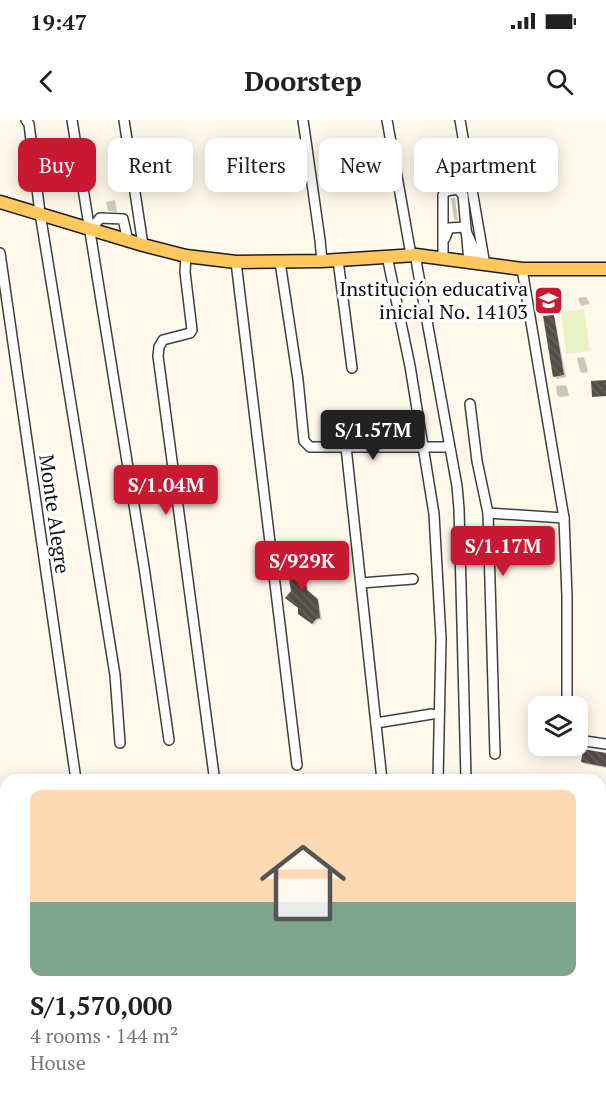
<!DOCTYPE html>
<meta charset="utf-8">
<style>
:root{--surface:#fff;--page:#f6f6f6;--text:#222;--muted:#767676;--line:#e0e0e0;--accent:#c91832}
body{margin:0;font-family:"PT Serif",serif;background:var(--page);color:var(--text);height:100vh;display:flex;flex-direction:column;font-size:22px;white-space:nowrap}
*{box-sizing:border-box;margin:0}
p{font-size:20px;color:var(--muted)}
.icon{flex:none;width:33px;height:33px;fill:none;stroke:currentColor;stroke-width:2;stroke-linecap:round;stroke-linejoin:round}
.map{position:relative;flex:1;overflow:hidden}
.panel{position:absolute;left:0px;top:654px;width:606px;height:332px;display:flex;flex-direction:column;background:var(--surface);border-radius:18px 18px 0 0;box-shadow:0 3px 15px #0003}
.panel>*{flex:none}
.guide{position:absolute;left:18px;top:18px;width:570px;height:54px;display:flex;gap:12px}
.controls{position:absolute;left:528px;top:576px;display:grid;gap:12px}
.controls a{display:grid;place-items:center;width:60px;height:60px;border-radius:12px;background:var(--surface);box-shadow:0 3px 15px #0003;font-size:30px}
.price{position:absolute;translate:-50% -51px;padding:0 14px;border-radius:6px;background:var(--accent);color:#fff;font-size:20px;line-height:39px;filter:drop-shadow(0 2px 3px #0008)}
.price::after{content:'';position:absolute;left:50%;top:36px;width:18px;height:14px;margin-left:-9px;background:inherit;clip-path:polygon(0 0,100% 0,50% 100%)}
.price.active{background:#222;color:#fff}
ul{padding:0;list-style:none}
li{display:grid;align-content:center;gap:12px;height:318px;padding:0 30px}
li+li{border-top:2px solid var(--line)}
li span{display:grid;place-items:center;height:186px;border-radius:12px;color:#555}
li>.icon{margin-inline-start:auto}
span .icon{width:108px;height:108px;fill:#fffc;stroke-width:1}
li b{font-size:26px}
.chip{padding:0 21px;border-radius:12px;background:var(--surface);box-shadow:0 3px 15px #0003;font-size:21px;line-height:54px}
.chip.active{background:var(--accent);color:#fff}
.status{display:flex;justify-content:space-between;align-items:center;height:42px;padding:0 30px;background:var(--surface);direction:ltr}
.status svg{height:16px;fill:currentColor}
header{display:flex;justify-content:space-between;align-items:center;height:78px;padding:0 30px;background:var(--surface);font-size:27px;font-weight:800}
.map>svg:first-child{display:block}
.pitch{fill:#e8f3c5}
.water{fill:url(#water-ripples);stroke:#2ca6da;stroke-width:1.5}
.shadow{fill:#0003}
.building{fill:url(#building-back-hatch)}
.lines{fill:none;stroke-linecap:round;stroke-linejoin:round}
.minor-casing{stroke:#404040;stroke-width:12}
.major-casing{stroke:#1e1e1e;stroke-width:15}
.minor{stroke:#fff;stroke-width:9}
.major{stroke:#ffc75c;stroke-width:12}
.labels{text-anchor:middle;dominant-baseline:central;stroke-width:6;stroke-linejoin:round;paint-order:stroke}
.poi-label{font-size:20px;fill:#0d0d0d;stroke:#fff;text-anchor:end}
.street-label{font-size:20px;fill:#0d0d0d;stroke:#fff}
</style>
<div class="status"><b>19:47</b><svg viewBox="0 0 49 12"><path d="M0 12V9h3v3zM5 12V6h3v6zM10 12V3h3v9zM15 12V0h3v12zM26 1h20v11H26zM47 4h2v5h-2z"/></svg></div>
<header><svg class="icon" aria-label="back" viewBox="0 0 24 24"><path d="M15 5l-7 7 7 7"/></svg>Doorstep<svg class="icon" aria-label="search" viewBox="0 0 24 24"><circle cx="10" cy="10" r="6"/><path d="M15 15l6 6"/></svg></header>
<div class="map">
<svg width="606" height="985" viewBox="0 0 606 985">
<defs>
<pattern id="water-ripples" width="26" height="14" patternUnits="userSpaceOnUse" patternTransform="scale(1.5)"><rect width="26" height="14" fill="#ace6fc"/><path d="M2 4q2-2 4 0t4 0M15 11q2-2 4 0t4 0" fill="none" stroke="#93c4d7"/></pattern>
<pattern id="building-back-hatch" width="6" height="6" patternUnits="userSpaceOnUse" patternTransform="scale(1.5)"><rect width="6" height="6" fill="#564c48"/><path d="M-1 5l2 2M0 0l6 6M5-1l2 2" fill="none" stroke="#69615e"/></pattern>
</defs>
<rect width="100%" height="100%" fill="#fff9ec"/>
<path class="pitch" d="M584 189 590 231 566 234 561 192Z"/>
<path class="water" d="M600 733 606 734V985H0V791L6 790V980H600Z"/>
<g class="shadow">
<path d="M493 26 496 29 498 40 480 44 477 41Z"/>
<path d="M451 78H455L458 100H454Z"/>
<path d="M115 80 117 92 108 91 106 82Z"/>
<path d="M586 177 590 184 581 186 578 178Z"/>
<path d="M553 197 555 199 566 257 557 259 554 256Z"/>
<path d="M583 237 585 240 588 252 582 253 580 251 577 238Z"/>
<path d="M565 265 567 267 569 276 560 277 557 275 556 266Z"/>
<path d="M304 442 308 454 305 455 309 474 319 483 322 500H318L314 505 302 495 292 472Z"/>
<path d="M606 635V648L585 644 582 642Z"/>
<path d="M426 656 428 660H400L405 657Z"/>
<path d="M570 656 582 657 583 660H570Z"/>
<path d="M600 684 606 685V694H600Z"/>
</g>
<g class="building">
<path d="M494 25 496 38 476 42 472 29Z"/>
<path d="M554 195 564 255 553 257 543 196Z"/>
<path d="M606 260V276L592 277 591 261Z"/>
<path d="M304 440 307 452 304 453 307 470 318 479 320 498 316 499 312 504 298 494V488L285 478 291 471 286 442Z"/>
<path d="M583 629 606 633V647L581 642Z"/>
</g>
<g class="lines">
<defs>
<g id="minor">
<path d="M26 0 29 4 40 93 115 555 120 623"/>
<path d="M72 0 144 447 169 620"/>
<path d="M124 0 143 125"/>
<path d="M303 0 320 120 322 141"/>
<path d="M387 0 411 135"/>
<path d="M460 0 485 145"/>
<path d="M90 111 100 98 123 99 128 121"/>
<path d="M445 118 449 108 464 107 481 144"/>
<path d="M0 133 76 660"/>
<path d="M416 135 417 146 457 366 459 389 466 658"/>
<path d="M186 136 185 152 192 210 190 213 163 220 159 227 158 236 214 655"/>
<path d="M387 136 410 246 434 394 441 519 438 660"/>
<path d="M443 139V75L446 71 458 69 463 75 469 142"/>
<path d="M338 140 352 248"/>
<path d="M236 142 297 645"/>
<path d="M280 142 298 260 304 321 310 327H449"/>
<path d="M522 149 564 398 567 476V586"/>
<path d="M470 284 477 341 488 393 495 634"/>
<path d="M346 327 382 660"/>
<path d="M488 393 564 398"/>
<path d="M361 463 413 459"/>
<path d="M376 603 432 594"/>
<path d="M578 620 606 624"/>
</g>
<path id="major" d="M0 82 143 125 186 136 236 142 322 141 416 135 522 149H606"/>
</defs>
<use href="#minor" class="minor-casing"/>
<use href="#major" class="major-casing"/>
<use href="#minor" class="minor"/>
<use href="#major" class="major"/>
</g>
<defs>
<symbol id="school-square" viewBox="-11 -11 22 22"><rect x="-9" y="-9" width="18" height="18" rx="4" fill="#c91832" stroke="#fff"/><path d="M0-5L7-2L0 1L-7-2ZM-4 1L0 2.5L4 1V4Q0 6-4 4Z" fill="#fff"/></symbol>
</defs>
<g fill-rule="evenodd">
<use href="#school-square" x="532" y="164" width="33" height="33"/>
</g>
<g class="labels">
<g class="poi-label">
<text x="528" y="168">Institución educativa<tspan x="528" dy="23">inicial No. 14103</tspan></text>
</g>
<g class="street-label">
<text transform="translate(55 394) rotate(82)">Monte Alegre</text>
</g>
</g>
</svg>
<div class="controls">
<a><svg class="icon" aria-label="layers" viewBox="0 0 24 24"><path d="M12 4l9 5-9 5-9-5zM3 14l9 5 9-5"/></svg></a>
</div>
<b class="price active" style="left:373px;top:341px">S/1.57M</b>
<b class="price" style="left:166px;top:396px">S/1.04M</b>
<b class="price" style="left:503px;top:457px">S/1.17M</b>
<b class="price" style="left:302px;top:472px">S/929K</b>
<div class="guide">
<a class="chip active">Buy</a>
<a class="chip">Rent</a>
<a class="chip">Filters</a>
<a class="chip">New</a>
<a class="chip">Apartment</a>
</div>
<section class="panel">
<ul>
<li><span style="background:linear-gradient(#ffd9b3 60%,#7fa58c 0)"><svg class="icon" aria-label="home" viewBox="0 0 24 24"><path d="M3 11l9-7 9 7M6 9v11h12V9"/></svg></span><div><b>S/1,570,000</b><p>4 rooms · 144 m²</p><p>House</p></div></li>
</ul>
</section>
</div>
